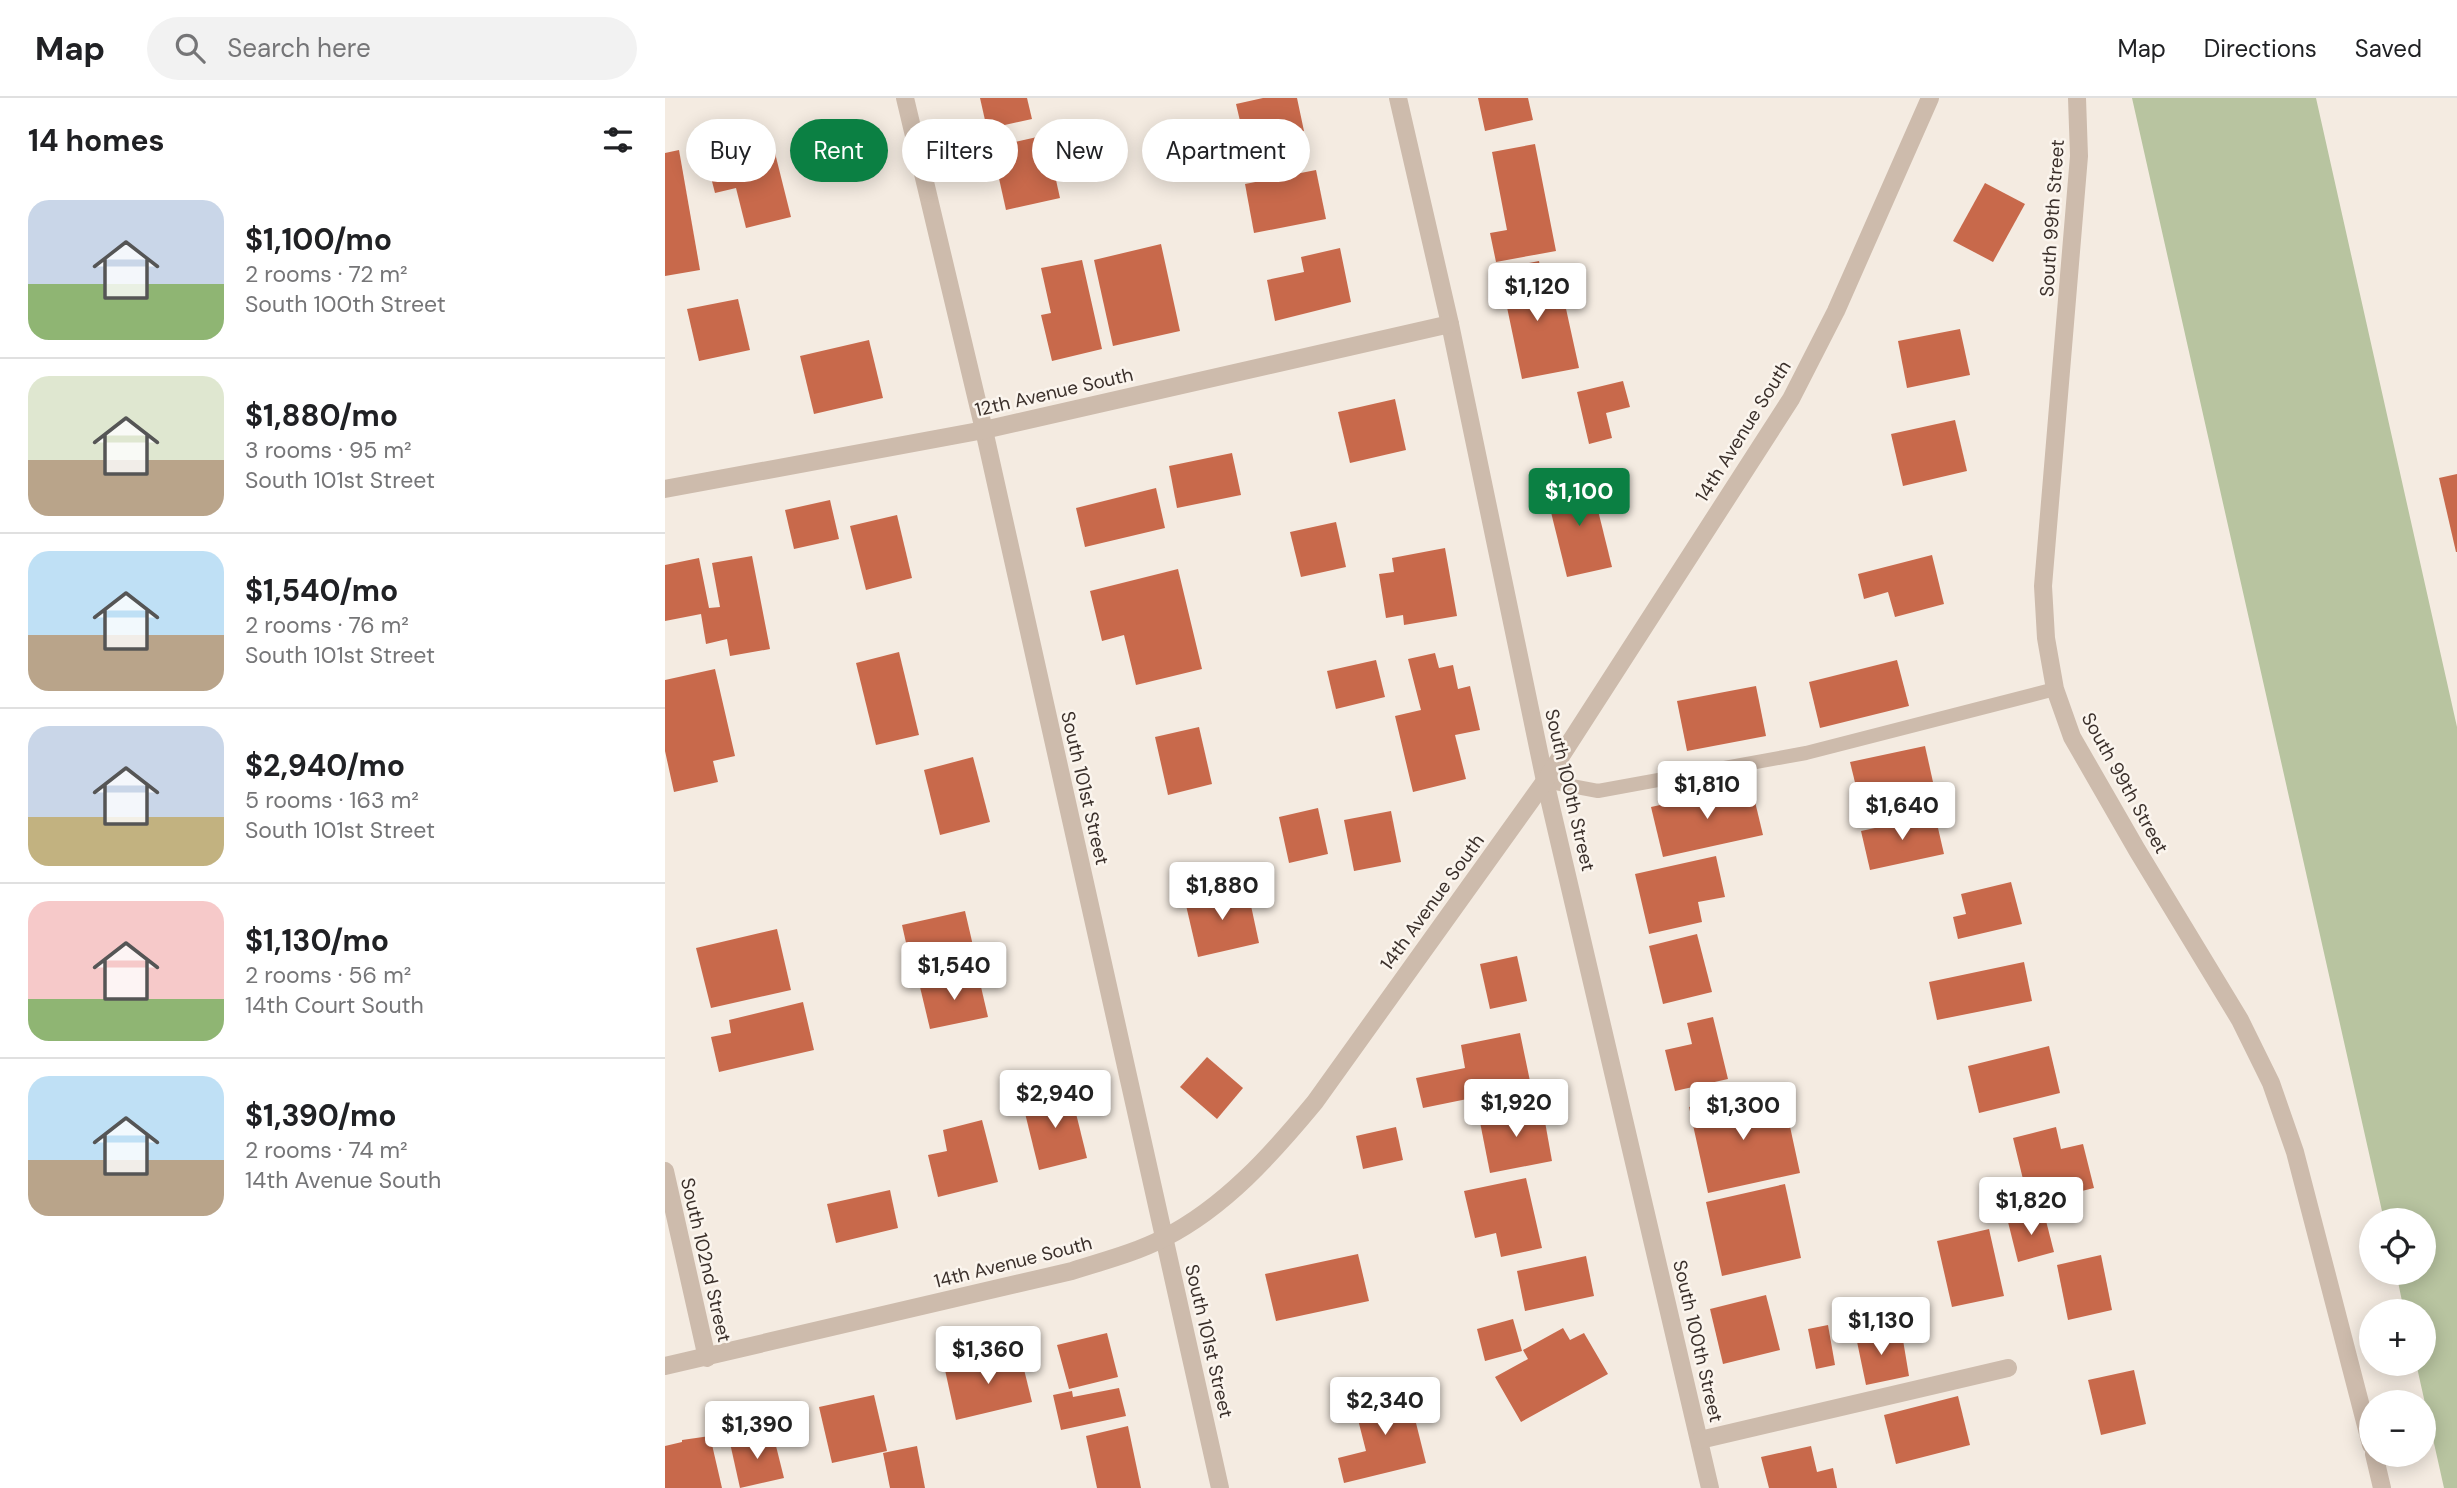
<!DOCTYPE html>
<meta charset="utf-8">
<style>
:root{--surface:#fff;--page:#f2f2f2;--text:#202124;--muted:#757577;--line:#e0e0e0;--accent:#0b8043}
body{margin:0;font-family:"DM Sans",sans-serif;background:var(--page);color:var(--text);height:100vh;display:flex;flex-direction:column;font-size:26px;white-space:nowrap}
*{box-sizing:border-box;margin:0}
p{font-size:23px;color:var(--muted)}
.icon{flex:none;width:38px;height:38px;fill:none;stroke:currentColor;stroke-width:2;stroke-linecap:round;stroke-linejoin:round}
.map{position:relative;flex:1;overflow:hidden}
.panel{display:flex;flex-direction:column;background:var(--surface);width:665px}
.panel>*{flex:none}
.banner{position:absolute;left:21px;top:21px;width:665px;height:63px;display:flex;gap:14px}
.fabs{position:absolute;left:1694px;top:1110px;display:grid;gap:14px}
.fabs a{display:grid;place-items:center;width:77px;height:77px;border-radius:50%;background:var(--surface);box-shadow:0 4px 18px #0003;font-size:35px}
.price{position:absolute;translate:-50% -60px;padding:0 16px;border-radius:7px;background:#fff;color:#222;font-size:23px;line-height:46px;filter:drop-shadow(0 2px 4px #0008)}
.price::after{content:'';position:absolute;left:50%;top:42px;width:21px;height:16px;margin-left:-10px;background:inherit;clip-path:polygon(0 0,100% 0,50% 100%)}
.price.on{background:var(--accent);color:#fff}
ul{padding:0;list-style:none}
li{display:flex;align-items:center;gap:21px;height:175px;padding:0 28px}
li+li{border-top:2px solid var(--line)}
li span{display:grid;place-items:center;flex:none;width:196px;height:140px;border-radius:21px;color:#555}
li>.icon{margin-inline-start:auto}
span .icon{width:84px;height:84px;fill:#fffc;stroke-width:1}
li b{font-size:30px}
h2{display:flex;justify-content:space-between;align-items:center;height:84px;padding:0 28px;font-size:30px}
.tag{padding:0 24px;border-radius:32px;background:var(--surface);box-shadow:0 4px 18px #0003;font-size:24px;line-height:63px}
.tag.on{background:var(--accent);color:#fff}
header{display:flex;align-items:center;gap:42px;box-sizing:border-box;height:98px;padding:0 35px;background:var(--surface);border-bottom:2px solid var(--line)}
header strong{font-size:33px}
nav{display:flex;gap:38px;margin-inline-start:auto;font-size:24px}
.search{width:490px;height:63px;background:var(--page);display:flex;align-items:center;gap:18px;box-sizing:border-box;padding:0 24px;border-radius:38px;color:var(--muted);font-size:26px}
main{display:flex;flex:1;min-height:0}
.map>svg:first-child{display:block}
.green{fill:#b8c4a0}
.building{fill:#c8694b}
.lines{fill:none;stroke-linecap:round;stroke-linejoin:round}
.service{stroke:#cdbbac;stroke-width:14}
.minor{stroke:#cdbbac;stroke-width:18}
.labels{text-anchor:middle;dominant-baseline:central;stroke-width:5;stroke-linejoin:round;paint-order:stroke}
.street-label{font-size:19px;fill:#3b302b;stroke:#fbf5ee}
</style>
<header>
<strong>Map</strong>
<div class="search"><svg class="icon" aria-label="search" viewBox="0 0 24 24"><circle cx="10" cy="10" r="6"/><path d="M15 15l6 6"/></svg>Search here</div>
<nav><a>Map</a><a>Directions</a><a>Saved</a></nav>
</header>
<main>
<section class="panel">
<h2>14 homes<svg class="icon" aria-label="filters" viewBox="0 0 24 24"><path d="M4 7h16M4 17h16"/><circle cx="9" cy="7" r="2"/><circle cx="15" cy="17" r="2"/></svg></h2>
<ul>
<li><span style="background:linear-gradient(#c9d6e8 60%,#8fb573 0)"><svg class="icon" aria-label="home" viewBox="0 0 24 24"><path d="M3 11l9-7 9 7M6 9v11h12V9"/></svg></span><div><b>$1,100/mo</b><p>2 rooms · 72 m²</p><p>South 100th Street</p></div></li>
<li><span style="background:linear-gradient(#dfe7d0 60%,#b9a48a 0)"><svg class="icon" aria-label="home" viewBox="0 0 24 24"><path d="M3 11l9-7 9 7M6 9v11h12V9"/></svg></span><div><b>$1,880/mo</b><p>3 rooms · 95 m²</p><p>South 101st Street</p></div></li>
<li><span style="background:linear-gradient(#bfe0f5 60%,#b9a48a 0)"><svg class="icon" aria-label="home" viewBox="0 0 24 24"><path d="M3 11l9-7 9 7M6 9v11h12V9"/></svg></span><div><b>$1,540/mo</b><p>2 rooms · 76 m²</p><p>South 101st Street</p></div></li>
<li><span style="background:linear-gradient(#c9d6e8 65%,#c2b280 0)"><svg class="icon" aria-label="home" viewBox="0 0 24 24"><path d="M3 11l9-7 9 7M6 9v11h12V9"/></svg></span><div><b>$2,940/mo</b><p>5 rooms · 163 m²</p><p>South 101st Street</p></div></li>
<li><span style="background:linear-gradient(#f6c9c9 70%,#8fb573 0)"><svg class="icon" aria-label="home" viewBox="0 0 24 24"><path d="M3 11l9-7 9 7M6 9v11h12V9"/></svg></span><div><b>$1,130/mo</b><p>2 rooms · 56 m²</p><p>14th Court South</p></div></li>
<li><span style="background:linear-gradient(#bfe0f5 60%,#b9a48a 0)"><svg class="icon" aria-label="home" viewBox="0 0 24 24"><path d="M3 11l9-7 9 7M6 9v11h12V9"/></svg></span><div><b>$1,390/mo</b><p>2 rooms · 74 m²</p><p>14th Avenue South</p></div></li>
</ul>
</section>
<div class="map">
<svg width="1792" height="1390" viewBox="0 0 1792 1390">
<rect width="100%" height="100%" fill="#f4ebe1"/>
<path class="green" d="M1467 0H1651L1792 629V1390H1779L1751 1265H1759V1213H1739L1731 1174H1759V1122H1719Z"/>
<g class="building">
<path d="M315 0H362L367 21 322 31Z"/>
<path d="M598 0H632L639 33 610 40 614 54 584 61 571 6Z"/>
<path d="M813 0H863L868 22 820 33Z"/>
<path d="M381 37 395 100 341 112 327 49Z"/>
<path d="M870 46 891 153 831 164 825 135 842 132 827 54Z"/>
<path d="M108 47 126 119 81 130 71 90 50 95 42 64Z"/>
<path d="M14 52 35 172 0 178V55Z"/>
<path d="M651 72 661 121 589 135 580 86Z"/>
<path d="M1320 85 1360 106 1328 164 1288 143Z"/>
<path d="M496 146 515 233 448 248 429 162Z"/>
<path d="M675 150 686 204 610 223 602 182 639 174 636 159Z"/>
<path d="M417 162 437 251 387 263 376 217 386 215 376 170Z"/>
<path d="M874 163 881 200 898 197 914 270 857 281 834 171Z"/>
<path d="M73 201 85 252 34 263 22 211Z"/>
<path d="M1295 231 1305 277 1242 290 1233 243Z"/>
<path d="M204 242 218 300 149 316 135 258Z"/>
<path d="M958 283 965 309 941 315 947 340 924 346 912 294Z"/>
<path d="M730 301 741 352 685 365 673 314Z"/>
<path d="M1290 322 1302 373 1238 388 1226 336Z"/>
<path d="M567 355 576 397 512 410 504 368Z"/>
<path d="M1792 376V454H1791L1774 380Z"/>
<path d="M925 380 947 469 902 479 880 390Z"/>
<path d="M491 390 500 430 420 449 411 410Z"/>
<path d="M165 402 174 441 129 451 120 412Z"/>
<path d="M232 417 247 480 201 492 185 428Z"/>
<path d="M671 424 681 469 636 479 625 434Z"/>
<path d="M780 450 792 518 739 527 738 517 721 520 714 476 729 474 727 460Z"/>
<path d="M1267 457 1279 506 1230 519 1223 494 1199 501 1193 476Z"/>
<path d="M87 458 105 551 65 558 62 541 41 546 36 516 0 523V467L34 460 44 510 55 509 47 465Z"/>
<path d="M513 471 537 571 471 587 459 537 437 543 425 493Z"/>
<path d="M234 554 254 637 211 647 191 565Z"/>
<path d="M770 555 774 570 788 567 793 591 805 588 815 632 790 637 801 681 748 694 730 618 756 612 743 561Z"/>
<path d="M711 562 720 599 671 611 662 573Z"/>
<path d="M1232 562 1244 608 1155 630 1144 584Z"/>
<path d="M50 571 70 658 48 663 53 684 9 694 0 653V582Z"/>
<path d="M1091 588 1101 638 1022 653 1012 603Z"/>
<path d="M534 629 547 686 503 697 490 639Z"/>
<path d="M1260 648 1270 693 1196 709 1185 664Z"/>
<path d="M308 659 325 724 275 737 259 672Z"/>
<path d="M1086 687 1098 737 998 759 986 709Z"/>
<path d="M653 710 663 756 624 765 614 719Z"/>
<path d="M726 713 736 764 689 773 679 722Z"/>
<path d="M1270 717 1279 756 1205 772 1196 733Z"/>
<path d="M1051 758 1060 799 1033 804 1037 824 984 836 970 776Z"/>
<path d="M1346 784 1357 826 1293 841 1288 819 1301 816 1296 796Z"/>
<path d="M582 789 594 845 533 859 520 803Z"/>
<path d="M300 813 309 852 246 867 237 827Z"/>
<path d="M112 831 126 892 46 910 31 850Z"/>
<path d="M1032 836 1047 894 998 906 984 848Z"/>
<path d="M852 858 862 903 825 911 815 866Z"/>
<path d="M1359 864 1367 903 1272 922 1264 884Z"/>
<path d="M313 876 323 919 265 931 255 889Z"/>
<path d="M138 904 149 952 54 974 46 939 66 935 64 922Z"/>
<path d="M1048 919 1063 981 1010 993 1000 952 1027 946 1022 925Z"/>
<path d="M855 935 866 988 758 1010 751 980 800 970 796 947Z"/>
<path d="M1384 948 1395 995 1314 1015 1303 968Z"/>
<path d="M542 959 578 990 552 1021 515 989Z"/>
<path d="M405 991 422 1060 374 1072 357 1003Z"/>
<path d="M1093 993 1098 1015 1121 1010 1135 1075 1043 1095 1024 1009Z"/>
<path d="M877 1007 887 1063 825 1075 814 1019Z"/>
<path d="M317 1022 333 1084 273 1099 263 1057 282 1053 278 1032Z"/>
<path d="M731 1029 738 1062 698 1071 691 1038Z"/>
<path d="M1391 1029 1396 1051 1418 1046 1429 1090 1364 1106 1348 1040Z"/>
<path d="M861 1080 877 1150 836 1159 831 1135 810 1140 799 1093Z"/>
<path d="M1120 1086 1136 1160 1057 1178 1041 1104Z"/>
<path d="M225 1092 233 1130 171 1145 162 1106Z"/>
<path d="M1379 1115 1389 1154 1353 1164 1343 1124Z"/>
<path d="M1324 1131 1339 1198 1287 1209 1272 1143Z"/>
<path d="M693 1156 704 1203 611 1223 600 1176Z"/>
<path d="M1436 1157 1447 1212 1403 1222 1392 1167Z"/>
<path d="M921 1158 929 1198 860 1213 852 1173Z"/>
<path d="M1101 1197 1115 1252 1058 1266 1045 1211Z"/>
<path d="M848 1221 857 1253 820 1263 812 1231Z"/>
<path d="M1163 1227 1170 1267 1151 1271 1143 1231Z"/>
<path d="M1213 1229 1217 1246 1238 1242 1244 1278 1201 1287 1190 1234Z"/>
<path d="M898 1230 905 1242 919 1235 943 1276 856 1324 830 1279 863 1261 858 1252Z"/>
<path d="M442 1235 453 1279 404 1291 392 1247Z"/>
<path d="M355 1255 367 1304 291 1322 280 1272Z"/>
<path d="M1469 1272 1481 1326 1436 1337 1423 1282Z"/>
<path d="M742 1289 761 1365 679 1385 673 1360 701 1353 688 1302Z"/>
<path d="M454 1290 461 1318 396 1332 388 1297 407 1293 408 1299Z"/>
<path d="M209 1297 222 1353 167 1365 154 1309Z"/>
<path d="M1293 1298 1305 1347 1231 1366 1219 1317Z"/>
<path d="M463 1328 476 1390H432L421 1338Z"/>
<path d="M108 1336 119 1380 75 1390 65 1345Z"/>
<path d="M45 1338 57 1390H0V1348L17 1344V1342Z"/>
<path d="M252 1348 260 1390H225L218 1355Z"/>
<path d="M1146 1348 1152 1374 1168 1370 1172 1390H1104L1096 1359Z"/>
</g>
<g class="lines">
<path class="service" d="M880 683 933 693 1141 655 1390 591"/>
<g class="minor">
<path d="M240 0 319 332 555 1390"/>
<path d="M733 0 785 226 880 683 1045 1390"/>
<path d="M1412 0 1414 58 1378 488 1381 540 1390 591 1407 639 1472 752 1575 922 1606 985 1630 1054 1706 1347"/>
<path d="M0 391 319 332 785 226"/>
<path d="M0 1073 42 1260"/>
<path d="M0 1268 407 1173C438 1163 470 1155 499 1140 560 1109 607 1056 650 1004L880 683 1126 301 1171 213 1265 0"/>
<path d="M1035 1342 1343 1270"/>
<path d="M1709 1356 1717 1390"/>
</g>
</g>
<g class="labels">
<g class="street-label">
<text transform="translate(1387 120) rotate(-86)">South 99th Street</text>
<text transform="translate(389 294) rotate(-13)">12th Avenue South</text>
<text transform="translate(1078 333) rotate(-58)">14th Avenue South</text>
<text transform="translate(1460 685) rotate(61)">South 99th Street</text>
<text transform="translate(420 690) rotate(77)">South 101st Street</text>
<text transform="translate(905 692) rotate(77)">South 100th Street</text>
<text transform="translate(767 804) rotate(-54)">14th Avenue South</text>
<text transform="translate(41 1162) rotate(77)">South 102nd Street</text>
<text transform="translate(348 1164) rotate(-14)">14th Avenue South</text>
<text transform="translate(544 1243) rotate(77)">South 101st Street</text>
<text transform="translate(1033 1243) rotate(77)">South 100th Street</text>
</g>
</g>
</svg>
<div class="fabs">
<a><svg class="icon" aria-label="locate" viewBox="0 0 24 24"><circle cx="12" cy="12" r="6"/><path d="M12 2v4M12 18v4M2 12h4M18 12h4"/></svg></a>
<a>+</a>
<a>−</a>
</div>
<b class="price" style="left:872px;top:225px">$1,120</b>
<b class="price on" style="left:914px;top:430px">$1,100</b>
<b class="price" style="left:1042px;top:723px">$1,810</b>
<b class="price" style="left:1237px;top:744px">$1,640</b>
<b class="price" style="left:557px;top:824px">$1,880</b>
<b class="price" style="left:289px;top:904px">$1,540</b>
<b class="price" style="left:390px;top:1032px">$2,940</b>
<b class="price" style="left:851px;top:1041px">$1,920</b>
<b class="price" style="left:1078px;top:1044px">$1,300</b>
<b class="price" style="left:1366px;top:1139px">$1,820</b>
<b class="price" style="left:1216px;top:1259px">$1,130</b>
<b class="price" style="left:323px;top:1288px">$1,360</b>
<b class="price" style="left:720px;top:1339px">$2,340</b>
<b class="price" style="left:92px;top:1363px">$1,390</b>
<div class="banner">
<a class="tag">Buy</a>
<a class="tag on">Rent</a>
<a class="tag">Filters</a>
<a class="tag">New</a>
<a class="tag">Apartment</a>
</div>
</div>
</main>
